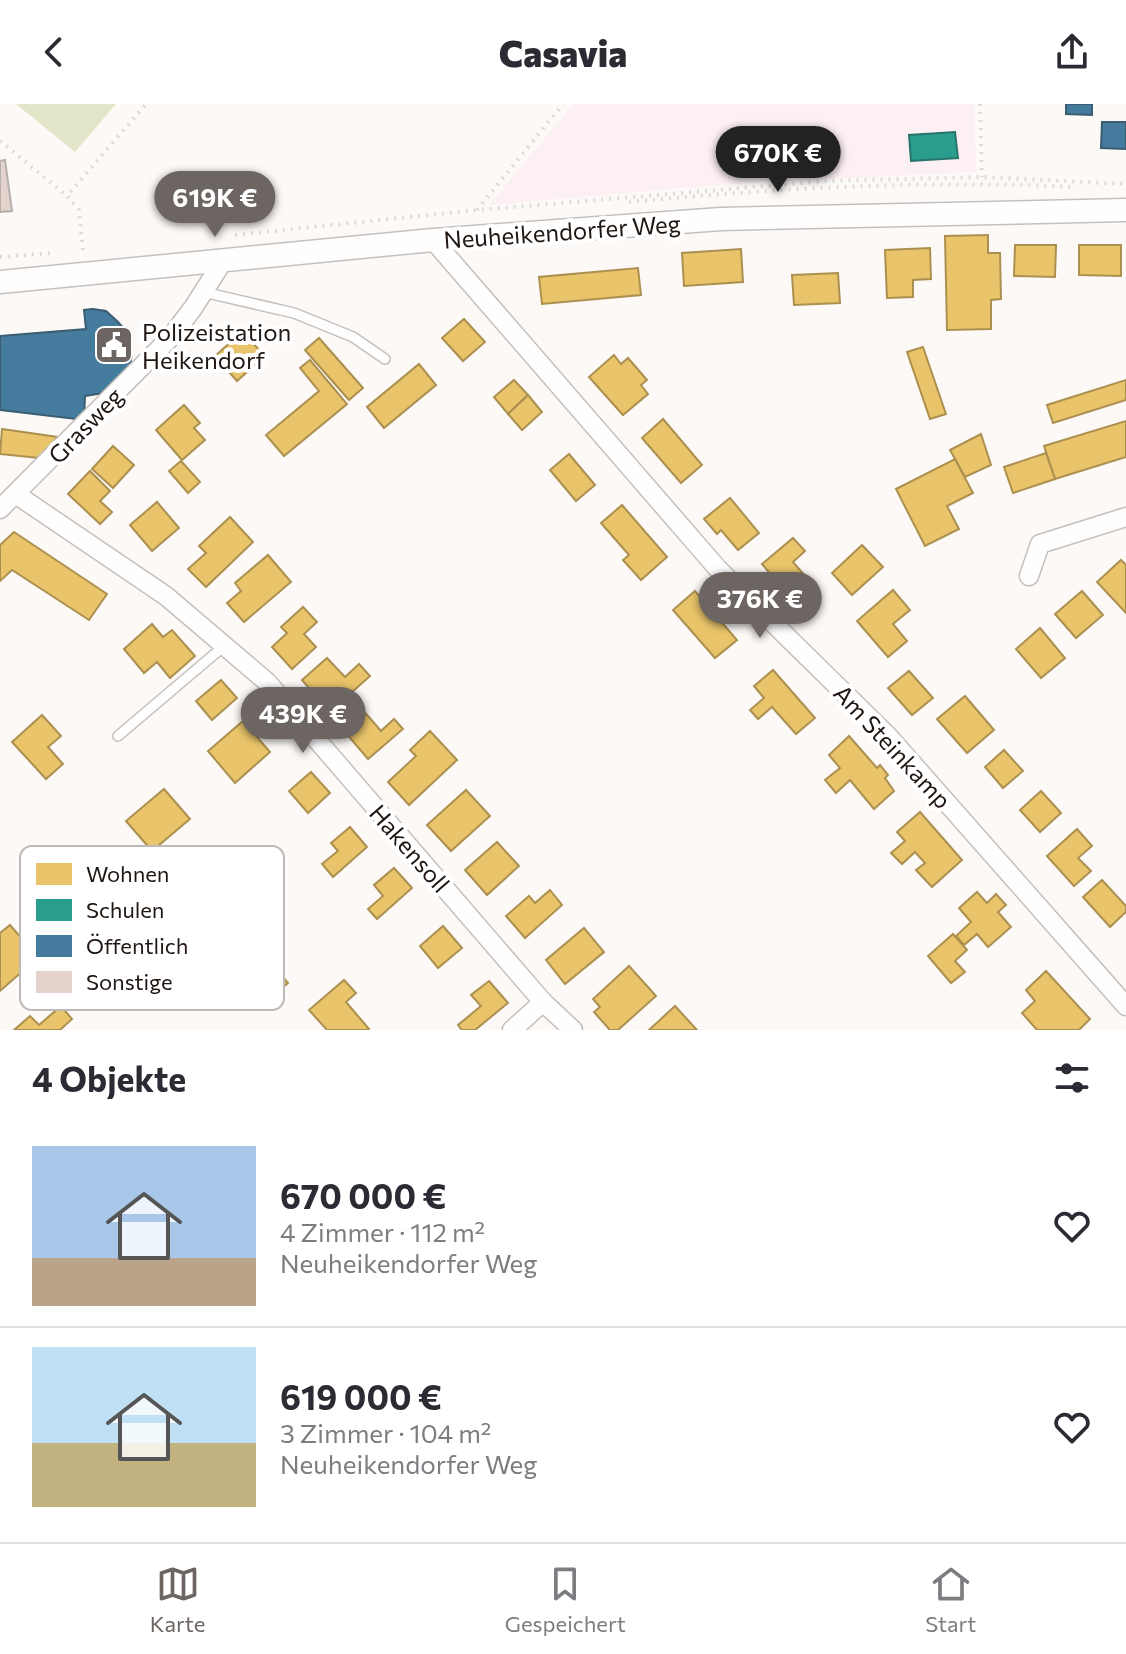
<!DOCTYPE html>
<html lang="de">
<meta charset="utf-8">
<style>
:root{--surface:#fff;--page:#f2f2f3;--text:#2b2b33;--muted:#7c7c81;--line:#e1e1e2;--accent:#6c6562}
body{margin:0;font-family:Commissioner,sans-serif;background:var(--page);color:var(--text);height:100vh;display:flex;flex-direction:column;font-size:30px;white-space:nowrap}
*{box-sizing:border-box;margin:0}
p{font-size:26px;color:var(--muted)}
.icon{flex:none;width:44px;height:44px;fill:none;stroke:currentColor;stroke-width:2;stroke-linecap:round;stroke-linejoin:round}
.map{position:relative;height:926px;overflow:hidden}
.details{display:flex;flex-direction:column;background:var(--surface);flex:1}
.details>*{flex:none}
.price{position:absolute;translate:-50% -68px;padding:0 18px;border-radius:28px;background:var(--accent);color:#fff;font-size:26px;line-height:52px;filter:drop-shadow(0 2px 4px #0008)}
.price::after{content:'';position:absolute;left:50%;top:48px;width:24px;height:18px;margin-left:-12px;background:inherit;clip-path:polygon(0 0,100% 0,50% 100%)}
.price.on{background:#222;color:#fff}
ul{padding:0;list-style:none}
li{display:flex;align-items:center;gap:24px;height:200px;padding:0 32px}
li+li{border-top:2px solid var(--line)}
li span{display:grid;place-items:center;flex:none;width:224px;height:160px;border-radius:0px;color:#555}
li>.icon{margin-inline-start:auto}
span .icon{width:96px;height:96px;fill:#fffc;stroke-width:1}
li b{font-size:34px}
h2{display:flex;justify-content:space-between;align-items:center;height:96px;padding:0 32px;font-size:34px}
header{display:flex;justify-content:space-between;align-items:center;height:104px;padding:0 32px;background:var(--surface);font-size:36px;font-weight:800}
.tab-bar{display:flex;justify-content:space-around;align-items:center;height:112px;border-top:2px solid var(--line);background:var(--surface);font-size:22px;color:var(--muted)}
.tab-bar a{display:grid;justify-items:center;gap:4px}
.tab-bar .on{color:var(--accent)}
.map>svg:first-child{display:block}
.education{fill:#fdf0f4}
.green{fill:#e2e5c7}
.homes{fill:#e9c46a;stroke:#ac9050;stroke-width:2}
.schools{fill:#2a9d8f;stroke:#27746a;stroke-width:2}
.public{fill:#457b9d;stroke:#3a5d73;stroke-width:2}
.building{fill:#e4d2cc;stroke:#b6b0ad;stroke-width:2}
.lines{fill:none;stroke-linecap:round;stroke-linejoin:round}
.service-casing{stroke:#c6c0bd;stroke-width:12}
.minor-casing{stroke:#c6c0bd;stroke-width:21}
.tertiary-casing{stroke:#c6c0bd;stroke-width:25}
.path{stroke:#dddbda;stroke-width:4;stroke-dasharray:2 6;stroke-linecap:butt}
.service{stroke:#fffefe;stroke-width:9}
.minor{stroke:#fffefe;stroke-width:18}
.tertiary{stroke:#fffefe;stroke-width:22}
.labels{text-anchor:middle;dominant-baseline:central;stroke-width:8;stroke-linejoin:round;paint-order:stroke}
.street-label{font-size:24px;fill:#1f1612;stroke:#fff}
.poi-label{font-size:24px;fill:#1f1612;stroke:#fff;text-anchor:start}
.key{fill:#fff;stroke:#bcb9b8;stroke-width:2}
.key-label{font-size:22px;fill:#1f1612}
</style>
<header><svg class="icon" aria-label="back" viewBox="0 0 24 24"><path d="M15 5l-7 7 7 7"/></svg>Casavia<svg class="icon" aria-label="share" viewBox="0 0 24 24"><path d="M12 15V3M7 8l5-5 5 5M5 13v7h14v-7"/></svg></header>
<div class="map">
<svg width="1126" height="926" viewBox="0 0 1126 926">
<rect width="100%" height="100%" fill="#fcf9f7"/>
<path class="education" d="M574 0H974L976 68 742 79 489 101Z"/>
<path class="green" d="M16 0H116L75 48Z"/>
<g class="homes">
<path d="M988 131V149H1000L1001 195 991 196V225L947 226 945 132Z"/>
<path d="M1015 141H1056L1055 173 1014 172Z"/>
<path d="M1079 141H1121V172L1079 171Z"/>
<path d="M930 144 931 175 913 176V193L887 194 885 146Z"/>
<path d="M741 145 743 178 684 182 682 149Z"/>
<path d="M638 164 641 191 542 200 539 173Z"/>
<path d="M838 169 840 199 794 201 792 171Z"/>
<path d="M464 215 485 238 463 257 442 234Z"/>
<path d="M242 228 265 252 237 277 215 252Z"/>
<path d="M319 234 363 284 349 296 305 246Z"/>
<path d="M923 243 946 310 930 315 907 248Z"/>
<path d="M614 251 621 260 628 254 647 276 641 281 648 290 623 311 589 273Z"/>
<path d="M310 256 347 300 284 352 266 331 319 287 300 264Z"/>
<path d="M419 260 436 281 384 324 367 303Z"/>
<path d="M514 276 528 291 508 310 494 293Z"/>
<path d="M1126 276V296L1053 319 1047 301Z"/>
<path d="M528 291 542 308 522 326 508 310Z"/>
<path d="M184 301 200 319 194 324 205 336 182 356 156 326Z"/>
<path d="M663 315 702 361 681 379 642 334Z"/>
<path d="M1126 317V353L1055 375 1044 342Z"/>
<path d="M2 325 58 333 39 354 0 350Z"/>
<path d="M981 330 991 361 965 373 950 346Z"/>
<path d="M113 342 134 361 113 384 92 365Z"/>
<path d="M1046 349 1055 375 1013 389 1004 363Z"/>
<path d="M569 350 595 381 576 397 550 366Z"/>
<path d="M955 355 973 389 947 402 959 425 925 442 896 385Z"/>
<path d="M181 357 200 378 188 389 169 367Z"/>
<path d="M90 367 110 387 100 397 112 408 100 420 68 390Z"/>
<path d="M730 394 759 429 738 446 721 426 717 430 704 415Z"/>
<path d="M157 398 179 424 152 447 130 421Z"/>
<path d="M622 401 667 453 641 476 623 456 629 451 601 419Z"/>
<path d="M230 413 253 438 206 483 188 465 206 449 199 442Z"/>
<path d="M14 428 107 490 89 516 12 466 0 477V441Z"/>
<path d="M793 434 805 447 793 458 817 486 798 503 762 460Z"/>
<path d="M862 441 883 463 852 491 832 469Z"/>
<path d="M268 451 291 478 244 518 227 499 241 487 235 479Z"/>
<path d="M1121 456 1126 461V509L1097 478Z"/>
<path d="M893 486 910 506 893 520 907 537 888 553 857 517Z"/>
<path d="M695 487 737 536 715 554 673 506Z"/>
<path d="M1082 487 1103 511 1076 534 1055 510Z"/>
<path d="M303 503 317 518 304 530 316 543 292 565 272 543 287 529 281 523Z"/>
<path d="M152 520 163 533 172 526 195 552 170 574 157 558 144 569 124 545Z"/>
<path d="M1040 524 1065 554 1041 574 1016 545Z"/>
<path d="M327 554 345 573 359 560 370 572 330 608 302 576Z"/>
<path d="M773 566 815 614 796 630 772 603 758 615 750 606 764 594 754 582Z"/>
<path d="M909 567 933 594 912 611 888 584Z"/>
<path d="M221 576 237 594 212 616 196 597Z"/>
<path d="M965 592 994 626 967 649 937 615Z"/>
<path d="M361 604 381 627 394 615 403 625 368 655 340 622Z"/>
<path d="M42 611 61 632 48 643 63 660 46 675 12 638Z"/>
<path d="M243 617 270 648 235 679 208 647Z"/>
<path d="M430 627 457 656 409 701 388 678 416 652 410 646Z"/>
<path d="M849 632 877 664 880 661 888 671 885 674 894 687 874 705 850 676 836 689 825 676 840 664 829 651Z"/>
<path d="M1004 646 1023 667 1003 684 985 663Z"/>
<path d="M311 668 330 689 308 709 289 687Z"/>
<path d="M164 685 190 715 152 747 126 717Z"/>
<path d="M466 686 490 712 451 747 427 721Z"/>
<path d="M1041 687 1061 709 1040 728 1020 706Z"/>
<path d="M920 708 962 756 932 783 916 766 925 759 915 748 902 760 891 749 905 737 897 728Z"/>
<path d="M350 723 367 743 333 773 322 760 338 747 331 739Z"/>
<path d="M1077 725 1092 742 1078 754 1091 767 1074 782 1047 752Z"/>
<path d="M497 738 519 762 487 791 465 766Z"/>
<path d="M394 764 412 784 377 815 368 805 383 792 374 781Z"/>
<path d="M1102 776 1126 802V808L1110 823 1083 793Z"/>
<path d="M550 786 562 801 525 834 506 812 529 792 535 799Z"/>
<path d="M977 788 987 799 996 790 1006 801 998 808 1011 823 988 843 977 830 964 841 956 832 971 818 959 804Z"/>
<path d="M10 821 28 842 22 847 32 859 0 887V829Z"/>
<path d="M443 822 462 844 438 864 420 842Z"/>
<path d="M584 824 604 848 565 880 546 856Z"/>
<path d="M953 830 967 846 955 857 965 868 951 879 928 852Z"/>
<path d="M266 854 288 879 262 902 240 877Z"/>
<path d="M629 862 656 892 618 926H610L594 908 600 903 593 895Z"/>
<path d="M1046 867 1090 915 1079 926H1037L1022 909 1035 897 1026 886Z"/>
<path d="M344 876 356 889 346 898 369 925 367 926H327L309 906Z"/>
<path d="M489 877 508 899 475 926H462L458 921 481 902 471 891Z"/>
<path d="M61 902 72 915 60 926H14L30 912 39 921Z"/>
<path d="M675 902 697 926H649Z"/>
</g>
<path class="schools" d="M955 28 958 54 911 57 909 31Z"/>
<g class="public">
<path d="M1066 0H1092V11L1066 10Z"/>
<path d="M1102 18H1126V45L1101 44Z"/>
<path d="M93 205 106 207 117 217 128 229 122 233 124 244 132 243V250L129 267 109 288 85 292 84 316 0 306V232L86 225 84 206Z"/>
</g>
<path class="building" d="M5 56 12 107 0 108V57Z"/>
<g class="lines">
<defs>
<g id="service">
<path d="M203 188 294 209 353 233 385 255"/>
<path d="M118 632 224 542"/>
</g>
<g id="minor">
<path d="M433 136 718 465 888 632 1126 902"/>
<path d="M17 391 166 492 267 578 543 898 573 926"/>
<path d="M0 405 170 234 193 204 223 157"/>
<path d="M1029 472 1040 440 1126 413"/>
<path d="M512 926 543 898"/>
</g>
<path id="tertiary" d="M0 178 433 136 721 115 1126 106"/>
</defs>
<use href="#service" class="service-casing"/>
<use href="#minor" class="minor-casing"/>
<use href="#tertiary" class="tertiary-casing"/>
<g class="path">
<path d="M980 0 982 73"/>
<path d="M0 37 67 92"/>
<path d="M629 98C778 84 926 76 1076 83"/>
<path d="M477 106 563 0"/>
<path d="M235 131 477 106 826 77 982 73 1126 80"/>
<path d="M83 146 79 106 67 92 146 0"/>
<path d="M0 153 51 149"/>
</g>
<use href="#service" class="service"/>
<use href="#minor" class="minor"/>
<use href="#tertiary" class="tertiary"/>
</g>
<defs>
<symbol id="civic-square" viewBox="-11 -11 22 22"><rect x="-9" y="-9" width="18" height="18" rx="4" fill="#6c6562" stroke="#fff"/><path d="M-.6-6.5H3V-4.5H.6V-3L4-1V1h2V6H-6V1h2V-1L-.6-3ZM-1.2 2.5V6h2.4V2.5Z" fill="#fff"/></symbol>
</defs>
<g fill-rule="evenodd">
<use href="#civic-square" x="92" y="219" width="44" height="44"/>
</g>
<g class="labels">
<g class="street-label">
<text transform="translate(562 127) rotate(-4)">Neuheikendorfer Weg</text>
<text transform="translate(85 321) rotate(-46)">Grasweg</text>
<text transform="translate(893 642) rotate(47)">Am Steinkamp</text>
<text transform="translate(410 744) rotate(49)">Hakensoll</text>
</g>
<g class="poi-label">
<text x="142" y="227">Polizeistation<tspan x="142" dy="28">Heikendorf</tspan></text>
</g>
</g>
<rect x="20" y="742" width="264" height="164" rx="12" class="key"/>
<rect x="36" y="759" width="36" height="22" fill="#e9c46a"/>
<rect x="36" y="795" width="36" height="22" fill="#2a9d8f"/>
<rect x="36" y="831" width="36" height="22" fill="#457b9d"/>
<rect x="36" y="867" width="36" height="22" fill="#e4d2cc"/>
<g class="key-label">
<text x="86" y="778">Wohnen</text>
<text x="86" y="814">Schulen</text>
<text x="86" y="850">Öffentlich</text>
<text x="86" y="886">Sonstige</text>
</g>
</svg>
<b class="price on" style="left:778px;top:90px">670K €</b>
<b class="price" style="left:215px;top:135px">619K €</b>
<b class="price" style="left:760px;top:536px">376K €</b>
<b class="price" style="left:303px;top:651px">439K €</b>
</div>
<section class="details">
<h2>4 Objekte<svg class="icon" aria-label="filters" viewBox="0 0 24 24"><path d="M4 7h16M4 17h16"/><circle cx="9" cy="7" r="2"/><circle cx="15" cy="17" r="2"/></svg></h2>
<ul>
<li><span style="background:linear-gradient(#a9c7e8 70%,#b9a48a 0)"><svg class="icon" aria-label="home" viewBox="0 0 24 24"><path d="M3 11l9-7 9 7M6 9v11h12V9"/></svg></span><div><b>670 000 €</b><p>4 Zimmer · 112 m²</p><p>Neuheikendorfer Weg</p></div><svg class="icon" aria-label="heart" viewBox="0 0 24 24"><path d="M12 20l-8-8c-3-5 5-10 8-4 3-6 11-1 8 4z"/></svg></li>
<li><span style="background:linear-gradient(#bfe0f5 60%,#c2b280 0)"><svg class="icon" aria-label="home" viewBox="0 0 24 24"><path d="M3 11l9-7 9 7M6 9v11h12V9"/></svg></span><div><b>619 000 €</b><p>3 Zimmer · 104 m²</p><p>Neuheikendorfer Weg</p></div><svg class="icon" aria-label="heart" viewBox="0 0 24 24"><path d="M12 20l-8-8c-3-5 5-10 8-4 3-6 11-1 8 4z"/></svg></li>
</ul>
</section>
<nav class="tab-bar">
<a class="on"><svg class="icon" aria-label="map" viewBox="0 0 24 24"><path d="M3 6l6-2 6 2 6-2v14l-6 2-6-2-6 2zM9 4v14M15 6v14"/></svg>Karte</a>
<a><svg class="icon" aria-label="saved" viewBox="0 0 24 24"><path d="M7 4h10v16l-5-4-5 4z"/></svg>Gespeichert</a>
<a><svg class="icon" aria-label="home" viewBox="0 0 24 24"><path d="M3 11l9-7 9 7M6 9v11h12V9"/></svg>Start</a>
</nav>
